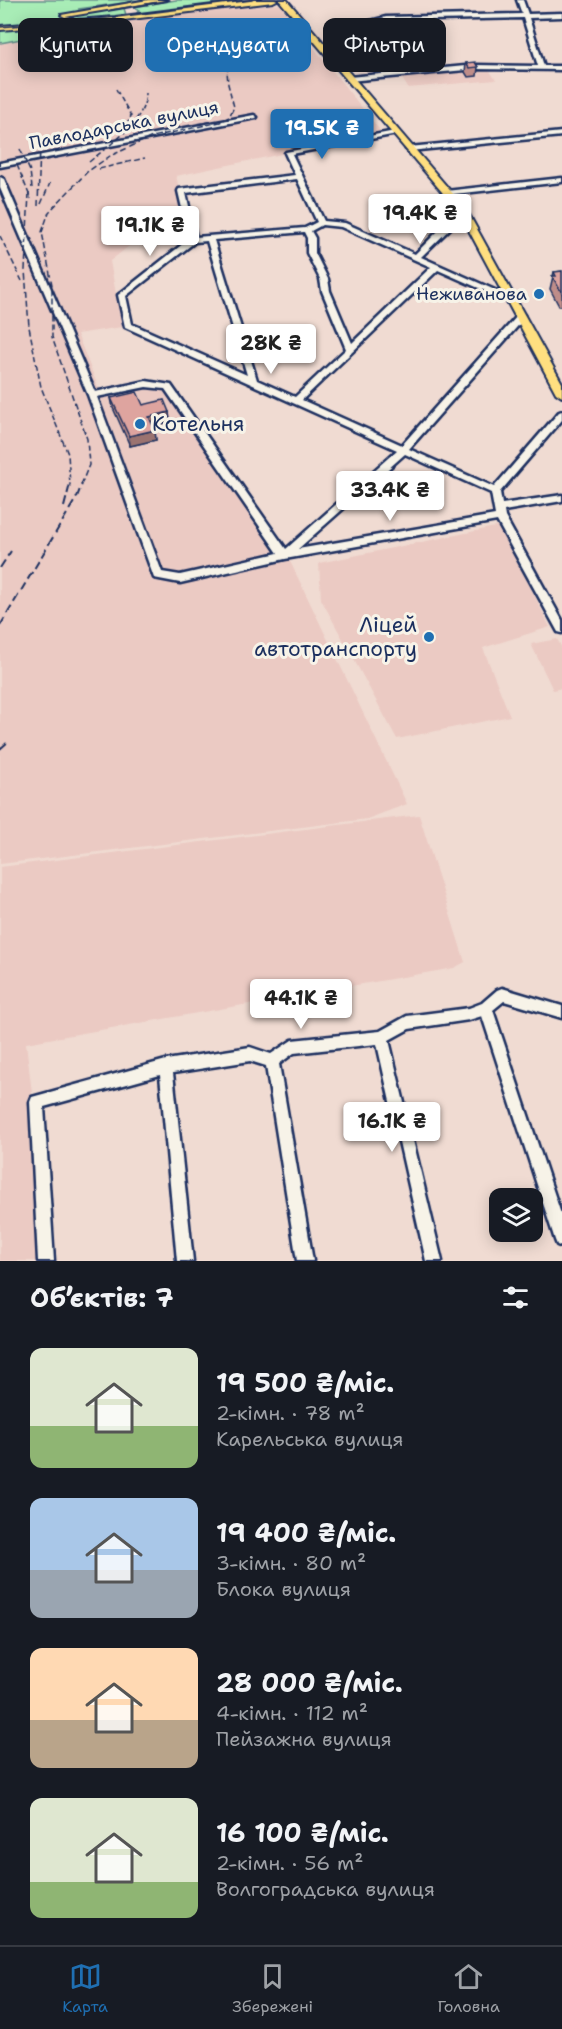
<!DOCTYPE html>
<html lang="uk">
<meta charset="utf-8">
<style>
:root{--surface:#171b24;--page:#242831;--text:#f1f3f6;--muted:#9ea1a6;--line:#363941;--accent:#1f6fb2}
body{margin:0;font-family:"Shantell Sans",sans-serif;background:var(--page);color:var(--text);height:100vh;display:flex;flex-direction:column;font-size:22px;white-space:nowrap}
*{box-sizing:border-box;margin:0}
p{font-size:20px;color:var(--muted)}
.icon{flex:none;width:33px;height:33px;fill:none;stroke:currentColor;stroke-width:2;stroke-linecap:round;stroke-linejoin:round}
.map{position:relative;height:1261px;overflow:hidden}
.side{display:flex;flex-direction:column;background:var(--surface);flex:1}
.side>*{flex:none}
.hud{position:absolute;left:18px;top:18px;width:526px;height:54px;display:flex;gap:12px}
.controls{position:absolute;left:489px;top:1188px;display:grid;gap:12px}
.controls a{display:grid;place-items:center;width:54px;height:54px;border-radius:12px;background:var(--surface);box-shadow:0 3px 15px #0003;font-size:30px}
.price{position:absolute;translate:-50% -51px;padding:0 14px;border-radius:6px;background:#fff;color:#222;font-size:20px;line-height:39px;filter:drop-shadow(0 2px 3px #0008)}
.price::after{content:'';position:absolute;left:50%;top:36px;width:18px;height:14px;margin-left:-9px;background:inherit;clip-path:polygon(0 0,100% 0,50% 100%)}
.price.current{background:var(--accent);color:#fff}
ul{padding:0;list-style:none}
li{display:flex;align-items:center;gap:18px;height:150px;padding:0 30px}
li span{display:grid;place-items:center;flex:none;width:168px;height:120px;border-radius:12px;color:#555}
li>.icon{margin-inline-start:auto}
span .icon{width:72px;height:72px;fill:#fffc;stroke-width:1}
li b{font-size:26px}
h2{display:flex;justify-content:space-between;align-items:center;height:72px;padding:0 30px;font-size:26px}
.chip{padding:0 21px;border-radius:12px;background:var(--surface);box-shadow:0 3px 15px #0003;font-size:21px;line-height:54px}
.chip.current{background:var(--accent);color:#fff}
.tabs{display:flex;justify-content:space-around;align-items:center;height:84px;border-top:2px solid var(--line);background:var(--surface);font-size:16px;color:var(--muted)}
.tabs a{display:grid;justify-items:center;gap:3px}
.tabs .current{color:var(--accent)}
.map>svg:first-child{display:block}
.built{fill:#ebcac3}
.green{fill:#a8ecb6;stroke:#628e8a;stroke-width:1.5}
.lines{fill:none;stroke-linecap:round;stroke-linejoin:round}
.minor-casing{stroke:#1b2f5e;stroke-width:5}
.major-casing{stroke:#1b2f5e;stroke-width:4}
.minor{fill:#f7f3e8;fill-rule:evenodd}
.major{fill:#ffdf80;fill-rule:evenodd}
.tram{stroke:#1b2f5e;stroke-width:1.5}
.rail-far1{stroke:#1b2f5e;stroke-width:1.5;stroke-dasharray:6 3;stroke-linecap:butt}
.rail{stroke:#1b2f5e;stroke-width:2;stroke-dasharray:9 4.5;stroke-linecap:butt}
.wall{fill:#bf8d89;stroke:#1b2f5e;stroke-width:1.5}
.shaded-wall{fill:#9b736f;stroke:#1b2f5e;stroke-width:1.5}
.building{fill:#dea49f;stroke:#1b2f5e;stroke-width:1.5}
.poi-dot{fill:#1f6fb2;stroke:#f7f3e8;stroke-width:2}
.labels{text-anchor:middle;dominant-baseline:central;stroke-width:6;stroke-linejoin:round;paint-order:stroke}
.far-street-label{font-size:18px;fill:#1b2f5e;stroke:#f7f3e8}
.far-poi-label{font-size:18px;fill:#1b2f5e;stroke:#f7f3e8;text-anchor:end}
.poi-label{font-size:21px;fill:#1b2f5e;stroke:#f7f3e8;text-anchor:start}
</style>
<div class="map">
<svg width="562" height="1261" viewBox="0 0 562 1261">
<rect width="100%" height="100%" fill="#f0dbd2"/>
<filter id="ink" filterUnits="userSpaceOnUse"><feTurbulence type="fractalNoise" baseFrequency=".0167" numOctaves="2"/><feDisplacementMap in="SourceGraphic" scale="12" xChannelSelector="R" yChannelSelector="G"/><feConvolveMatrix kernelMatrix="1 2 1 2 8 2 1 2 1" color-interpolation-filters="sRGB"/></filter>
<g filter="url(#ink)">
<g class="built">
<path d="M279 4 382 133 176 176 183 204 110 261 122 327 77 334 99 389 137 381 169 386 285 551 407 804 367 819 0 864V43L123 20Z"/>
<path d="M476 68 489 70 496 80 408 88 400 75Z"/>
<path d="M500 526 550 627 483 648 510 716 397 739 321 599 319 563Z"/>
<path d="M557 639 562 648V688L553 690 531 644Z"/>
<path d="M419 815 465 962 454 968 26 1043 35 1118 41 1261H0V867Z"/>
</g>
<g class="green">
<path d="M0 0H145L78 9 124 8 126 15 63 31 0 43Z"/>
<path d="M176 0H249L146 13 136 14 139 10 134 7Z"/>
</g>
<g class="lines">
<defs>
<g id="minor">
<path d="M517 0H523L528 14 562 13V17L529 18 544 66H562V70L476 69 349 81 346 79 349 77 476 65 538 66 523 18 386 21 366 25 363 23 386 17 522 14Z"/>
<path d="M254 115 257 117 256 118 0 167V163Z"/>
<path d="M395 131 397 132V134L292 154 324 221 345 223 415 254 460 209H466V213L421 257 515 299 514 301H508L438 270 302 400 402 445 518 315H524V319L409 449 494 487 559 412 562 411V420L500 492 502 504 562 495V501L504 511 505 517 562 620V633L558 632 497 521 285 559 180 583 154 578 88 395 0 188V177L4 179 95 392 146 381 171 385 286 549 397 450 125 327 118 295 189 239 178 191 179 189 295 175 285 153 286 152ZM297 179 317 222 305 228 196 237 186 193ZM322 225 341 227 431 267 352 343 330 291 328 279 315 253V238L311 231ZM304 232 307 238V253L320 279 322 291 346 349 295 397 257 380 214 240ZM207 241 247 375 132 324 126 296 195 242ZM146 387 165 389 278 553 180 575 162 572 97 397ZM405 454 491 493 495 515 298 549Z"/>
<path d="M562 132V136L409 151 406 149 409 147Z"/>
<path d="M562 178V182L446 195 442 193 446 191Z"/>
<path d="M502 988 562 1006V1018L504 1001 493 1010 562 1217V1247L557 1245 555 1240 482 1016 469 1020 409 1029 389 1040 442 1261H426L377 1044 294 1053 279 1064 313 1261H297L266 1066 250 1061 173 1073 193 1261H177L160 1075 44 1107 54 1261H38L30 1102 32 1097 166 1060 250 1047 271 1054 292 1040 380 1031 407 1016 469 1008 482 1003 497 990Z"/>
</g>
<g id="major">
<path d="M148 0H167L65 17 61 15Z"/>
<path d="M254 0H277L273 2 115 21 0 30V26L115 17Z"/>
<path d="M279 0H287L466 209 562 383V397L556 393 459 212Z"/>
</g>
</defs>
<use href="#minor" class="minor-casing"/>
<use href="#major" class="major-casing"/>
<use href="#minor" class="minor"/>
<use href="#major" class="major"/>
<g class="tram">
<path d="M111 10 170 0"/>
<path d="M0 27 109 18 252 0"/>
</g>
<g class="rail-far1">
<path d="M116 89 131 116 126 127"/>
<path d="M20 149 30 171 32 188"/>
<path d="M89 162C110 144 145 123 146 93"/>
<path d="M17 165 31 199"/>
<path d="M99 169 145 158"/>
<path d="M29 193 25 270 29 327 41 387 68 454 70 485"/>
<path d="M41 204 50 183"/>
<path d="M38 206 40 145"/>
<path d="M0 236 22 281"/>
<path d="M81 485 89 465 87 439 52 337V285L42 232 49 212 87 172 110 156 152 137 220 122 229 117 234 107 228 84 227 71 236 60 245 57"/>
</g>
<g class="rail">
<path d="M64 507 70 484"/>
<path d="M0 568 11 551"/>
<path d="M0 626 77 497 82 484"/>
<path d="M0 749 9 741"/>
</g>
</g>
<g class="wall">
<path d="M466 63 478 67 477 76 468 77 465 72Z"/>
<path d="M562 271V306H559L550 289 554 272Z"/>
<path d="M111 398 169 412 170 422 153 426 156 440 130 446 113 408Z"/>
</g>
<g class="shaded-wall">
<path d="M169 412 170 422 150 427 149 417Z"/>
<path d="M155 430 156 440 130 446 129 436Z"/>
</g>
<g class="building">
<path d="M475 62 478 67 469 68 466 63Z"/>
<path d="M562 271V293L552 276H556L554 272Z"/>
<path d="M137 392 143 405 164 400 169 412 149 417 155 430 129 436 111 398Z"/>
</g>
</g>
<g class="poi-dot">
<circle cx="539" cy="294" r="6"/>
<circle cx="140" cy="424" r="6"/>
<circle cx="429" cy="637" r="6"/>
</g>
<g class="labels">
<g class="far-street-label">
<text transform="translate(124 125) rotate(-11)">Павлодарська вулиця</text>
</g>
<g class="far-poi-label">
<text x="527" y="294">Неживанова</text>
</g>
<g class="poi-label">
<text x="152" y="424">Котельня</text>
<text x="417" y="625" text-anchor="end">Ліцей<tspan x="417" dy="24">автотранспорту</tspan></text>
</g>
</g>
</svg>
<div class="controls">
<a><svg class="icon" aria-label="layers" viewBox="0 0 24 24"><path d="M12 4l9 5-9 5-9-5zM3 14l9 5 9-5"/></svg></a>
</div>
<b class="price current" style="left:322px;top:160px">19.5K ₴</b>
<b class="price" style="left:420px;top:245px">19.4K ₴</b>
<b class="price" style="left:150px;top:257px">19.1K ₴</b>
<b class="price" style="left:271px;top:375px">28K ₴</b>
<b class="price" style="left:390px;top:522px">33.4K ₴</b>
<b class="price" style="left:301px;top:1030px">44.1K ₴</b>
<b class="price" style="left:392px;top:1153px">16.1K ₴</b>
<div class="hud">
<a class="chip">Купити</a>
<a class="chip current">Орендувати</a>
<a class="chip">Фільтри</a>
</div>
</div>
<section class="side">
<h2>Об’єктів: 7<svg class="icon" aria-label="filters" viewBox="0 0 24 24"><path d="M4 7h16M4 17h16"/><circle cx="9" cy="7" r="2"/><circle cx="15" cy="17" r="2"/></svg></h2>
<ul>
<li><span style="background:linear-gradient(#dfe7d0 65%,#8fb573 0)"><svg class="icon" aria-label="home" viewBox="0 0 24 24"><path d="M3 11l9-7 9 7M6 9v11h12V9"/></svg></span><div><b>19 500 ₴/міс.</b><p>2-кімн. · 78 m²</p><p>Карельська вулиця</p></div></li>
<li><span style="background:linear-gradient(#a9c7e8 60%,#9aa5b1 0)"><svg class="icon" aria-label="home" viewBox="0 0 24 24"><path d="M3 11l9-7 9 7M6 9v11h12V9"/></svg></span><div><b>19 400 ₴/міс.</b><p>3-кімн. · 80 m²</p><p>Блока вулиця</p></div></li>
<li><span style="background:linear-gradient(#ffd9b3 60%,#b9a48a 0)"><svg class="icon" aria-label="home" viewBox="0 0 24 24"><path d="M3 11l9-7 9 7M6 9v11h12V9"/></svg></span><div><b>28 000 ₴/міс.</b><p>4-кімн. · 112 m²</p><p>Пейзажна вулиця</p></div></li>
<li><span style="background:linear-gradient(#dfe7d0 70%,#8fb573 0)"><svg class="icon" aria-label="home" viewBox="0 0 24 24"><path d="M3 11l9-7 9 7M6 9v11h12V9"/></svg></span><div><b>16 100 ₴/міс.</b><p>2-кімн. · 56 m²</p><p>Волгоградська вулиця</p></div></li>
</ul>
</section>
<nav class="tabs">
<a class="current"><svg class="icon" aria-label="map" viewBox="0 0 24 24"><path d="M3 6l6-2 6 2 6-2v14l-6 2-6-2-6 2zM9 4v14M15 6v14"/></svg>Карта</a>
<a><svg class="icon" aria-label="saved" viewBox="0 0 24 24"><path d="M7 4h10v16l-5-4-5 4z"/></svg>Збережені</a>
<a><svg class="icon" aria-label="home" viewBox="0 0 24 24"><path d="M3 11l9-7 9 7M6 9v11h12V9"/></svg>Головна</a>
</nav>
